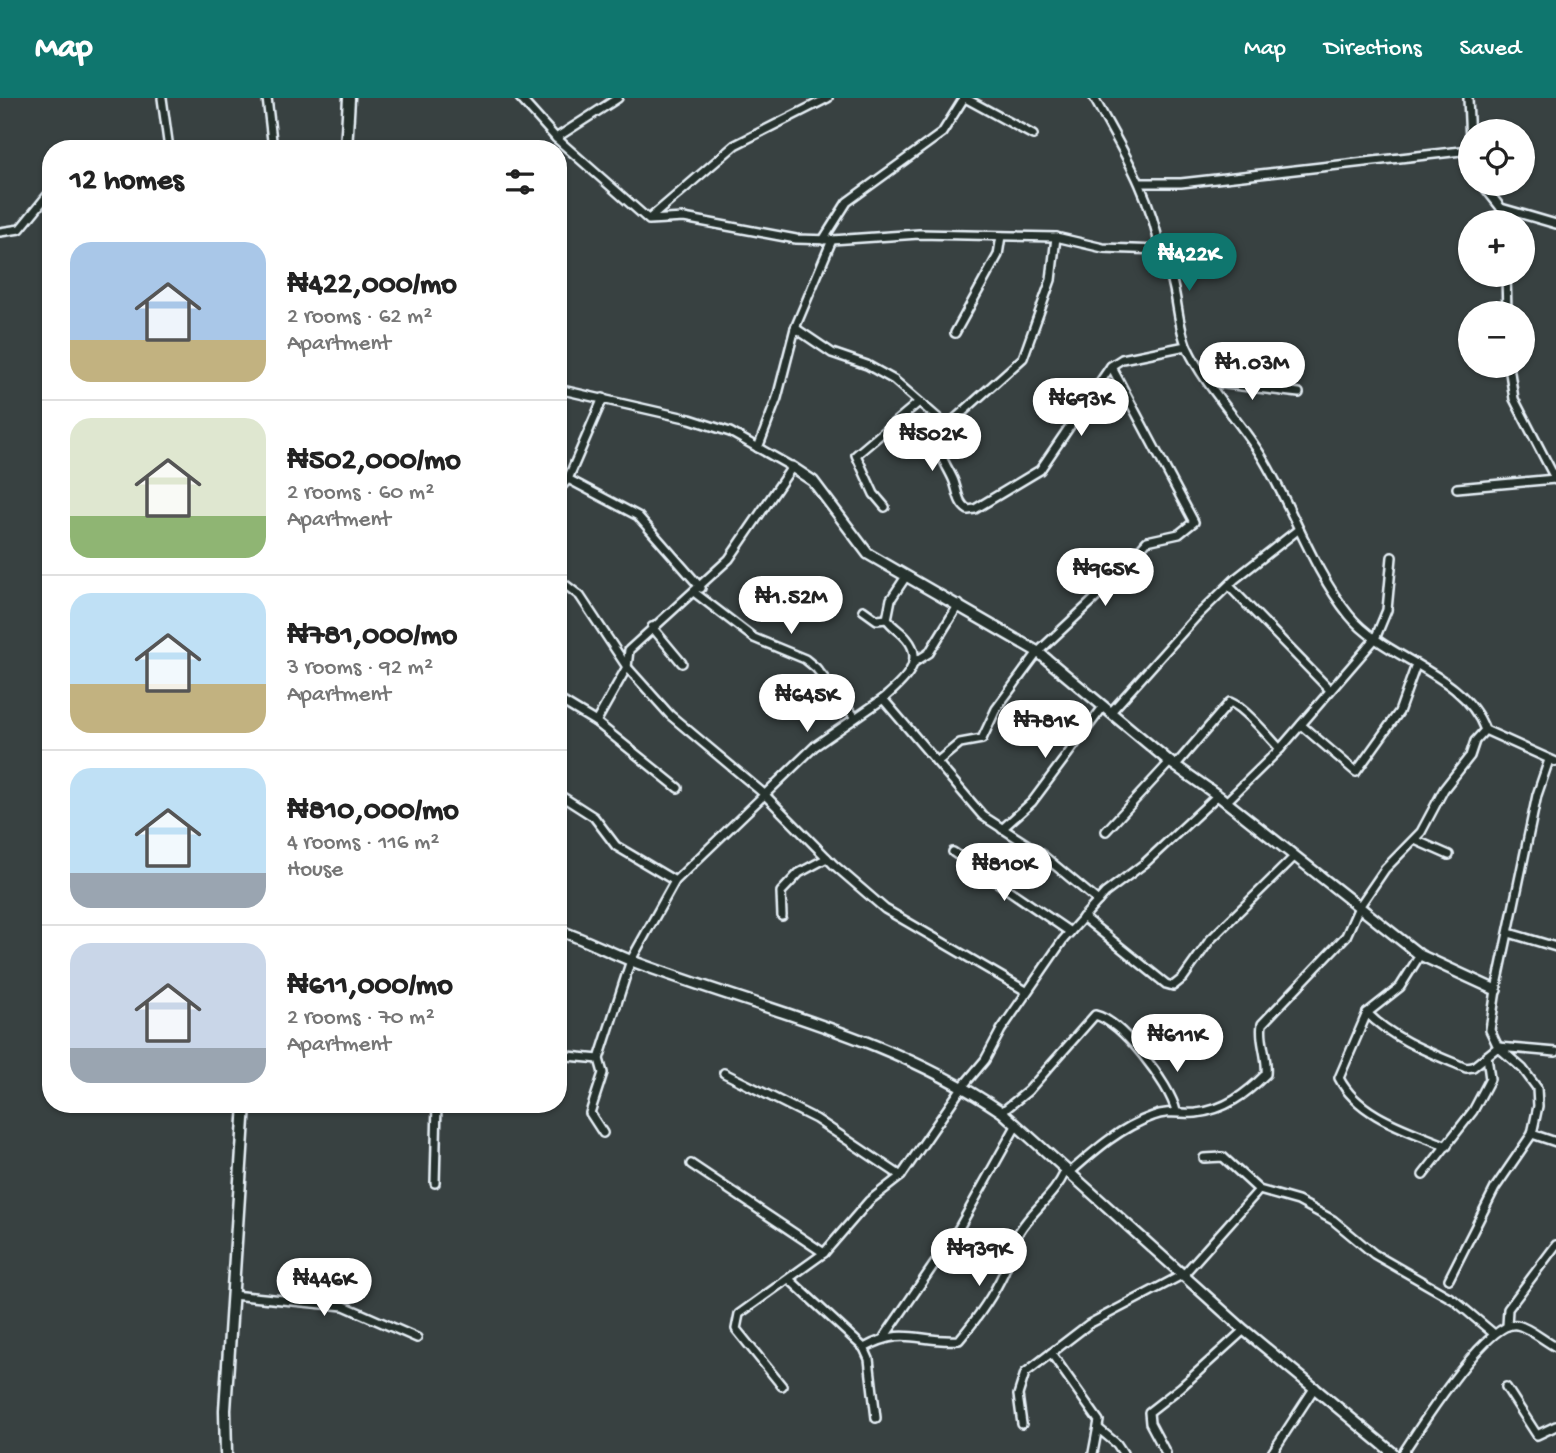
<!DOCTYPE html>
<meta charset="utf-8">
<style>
:root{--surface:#fff;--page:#f2f2f2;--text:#222;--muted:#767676;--line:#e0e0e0;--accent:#0f766e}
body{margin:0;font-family:"Gochi Hand",sans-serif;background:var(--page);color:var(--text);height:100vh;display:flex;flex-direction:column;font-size:26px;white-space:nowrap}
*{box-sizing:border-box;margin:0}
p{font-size:23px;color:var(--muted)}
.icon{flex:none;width:38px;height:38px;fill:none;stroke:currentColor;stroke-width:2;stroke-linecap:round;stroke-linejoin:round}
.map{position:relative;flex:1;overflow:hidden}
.sheet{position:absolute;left:42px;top:42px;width:525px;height:973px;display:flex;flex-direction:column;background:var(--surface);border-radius:28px;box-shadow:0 2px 5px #0004}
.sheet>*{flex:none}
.controls{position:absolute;left:1458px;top:21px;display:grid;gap:14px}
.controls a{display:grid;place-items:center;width:77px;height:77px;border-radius:50%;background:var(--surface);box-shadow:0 2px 5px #0004;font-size:35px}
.price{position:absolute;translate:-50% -60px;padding:0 16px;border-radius:24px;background:#fff;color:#222;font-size:23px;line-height:46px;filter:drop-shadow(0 2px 4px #0008)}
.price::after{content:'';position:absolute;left:50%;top:42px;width:21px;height:16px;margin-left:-10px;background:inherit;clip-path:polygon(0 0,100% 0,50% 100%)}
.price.active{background:var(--accent);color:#fff}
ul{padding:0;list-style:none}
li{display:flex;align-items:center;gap:21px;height:175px;padding:0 28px}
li+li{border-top:2px solid var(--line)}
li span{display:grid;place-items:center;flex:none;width:196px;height:140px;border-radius:21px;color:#555}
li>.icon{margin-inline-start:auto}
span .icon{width:84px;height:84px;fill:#fffc;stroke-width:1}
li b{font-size:30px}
h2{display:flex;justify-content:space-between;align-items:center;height:84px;padding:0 28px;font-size:30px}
header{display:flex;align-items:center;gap:42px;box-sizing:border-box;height:98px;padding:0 35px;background:var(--accent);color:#fff}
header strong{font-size:33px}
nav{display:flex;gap:38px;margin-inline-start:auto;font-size:24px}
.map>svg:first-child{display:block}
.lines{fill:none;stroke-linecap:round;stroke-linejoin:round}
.minor-casing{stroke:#e8f1f8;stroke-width:12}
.tertiary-casing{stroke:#e8f1f8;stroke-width:14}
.secondary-casing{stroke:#e8f1f8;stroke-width:15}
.minor{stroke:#26332d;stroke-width:7}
.tertiary{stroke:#26332d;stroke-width:9}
.secondary{stroke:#26332d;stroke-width:10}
</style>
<header>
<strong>Map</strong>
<nav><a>Map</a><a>Directions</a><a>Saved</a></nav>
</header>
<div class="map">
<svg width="1556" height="1355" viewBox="0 0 1556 1355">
<rect width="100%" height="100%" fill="#384141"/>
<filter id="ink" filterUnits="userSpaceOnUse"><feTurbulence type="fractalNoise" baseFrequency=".0143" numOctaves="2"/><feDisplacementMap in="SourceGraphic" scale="14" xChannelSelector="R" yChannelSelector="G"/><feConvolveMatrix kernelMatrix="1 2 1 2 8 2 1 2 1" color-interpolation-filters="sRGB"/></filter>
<g filter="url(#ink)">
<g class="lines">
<defs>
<g id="minor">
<path d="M162 0 169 51"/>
<path d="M267 0 273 51"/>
<path d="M520 0 556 40 649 122 684 120 796 141 832 142 919 136 1056 139 1103 150 1160 152C1151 96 1121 50 1094 0"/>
<path d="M965 0 1033 37"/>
<path d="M1468 0 1470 44"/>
<path d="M556 40 618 0"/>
<path d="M1140 85H1181L1470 52"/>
<path d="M1482 86 1501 110 1504 124"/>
<path d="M1501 110 1556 126"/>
<path d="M649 121 735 47 828 0"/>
<path d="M0 134 20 131 51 93"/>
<path d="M1056 139 1051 182 1023 260 947 328C932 353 943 359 953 381 958 392 957 405 968 412L975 411 1040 372 1111 268 1122 261 1186 248"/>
<path d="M823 142 847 104 942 35 964 0"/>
<path d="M1160 152C1165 164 1171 175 1173 187 1178 207 1179 231 1187 249 1206 290 1239 321 1262 359 1292 408 1312 471 1349 517 1385 562 1464 574 1485 632L1556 664"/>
<path d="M1506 177 1507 215"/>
<path d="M795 230 832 255 867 267 894 282 947 328"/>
<path d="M955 235 998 157 1001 138"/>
<path d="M1509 268 1514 301 1556 382"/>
<path d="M1209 284 1299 295"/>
<path d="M558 291 690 321 730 334 792 369 729 461 629 552 627 569 596 624"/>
<path d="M758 350 777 300 795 230 832 142"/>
<path d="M568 381 638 418 701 490"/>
<path d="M1457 390 1555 381"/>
<path d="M558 393 568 381 603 300"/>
<path d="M885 409 874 396 856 357 919 304"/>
<path d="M558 481 580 498 627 569 670 617 763 695 834 767 885 811 1026 893"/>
<path d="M1230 489 1330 592"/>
<path d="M695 495 754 540 805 561 816 570 854 618"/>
<path d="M863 512 877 522 887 521"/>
<path d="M652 529 682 565"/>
<path d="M913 565 929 555 959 506"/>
<path d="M558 601 596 624 678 690"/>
<path d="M883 601C900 586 927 565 907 541 901 533 892 529 887 521L891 501 905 480"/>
<path d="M1111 614 1196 519 1235 481 1299 431"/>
<path d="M1301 627 1356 674 1399 614 1416 567"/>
<path d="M937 664 960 645 982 641 996 611 1038 554 1102 494 1147 443 1179 436 1194 424 1111 268"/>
<path d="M1175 668 1230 604C1245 610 1268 638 1280 651"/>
<path d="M558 696 594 719 616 748 675 783"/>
<path d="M1226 704 1280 651 1375 541 1387 512 1392 459"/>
<path d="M1002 731 1032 704 1103 609"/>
<path d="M1106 733 1170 664"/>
<path d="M1415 742 1449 757"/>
<path d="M953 754 1070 834"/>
<path d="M782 818 781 794 799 775 827 760"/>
<path d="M1083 819 1166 886 1173 888 1183 880 1210 842 1294 759"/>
<path d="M1509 835 1556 849"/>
<path d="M1420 857 1400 889 1367 915 1339 980C1359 1019 1409 1032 1447 1048"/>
<path d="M1367 915C1394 942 1431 955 1466 970L1473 969 1498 949 1490 932 1496 892 1537 697 1549 662"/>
<path d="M558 957 599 961"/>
<path d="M724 975 816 1021 901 1078"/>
<path d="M1002 1014 1028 993 1095 917C1121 922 1170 987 1176 1013"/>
<path d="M603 1035 590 1015 603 975 599 961 631 862 675 783 815 648 883 601 983 718 1039 754 1098 803"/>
<path d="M1532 1036 1556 1044"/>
<path d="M1204 1060 1223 1059 1259 1092 1298 1103 1333 1122 1374 1156 1454 1202 1493 1235"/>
<path d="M691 1066 824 1155"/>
<path d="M1068 1076C1094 1053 1119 1030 1153 1018 1168 1012 1181 1016 1196 1015 1225 1012 1246 996 1266 976 1268 958 1259 943 1262 926L1346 838 1359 809 1385 771 1421 734 1444 691 1470 658 1475 643 1485 632"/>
<path d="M1423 1077 1473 1013 1490 981 1487 958"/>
<path d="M435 1085 437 1006"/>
<path d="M789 1181 864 1250 869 1261 876 1320"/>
<path d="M1449 1181 1495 1090 1532 1036 1538 1008 1537 990 1523 971 1498 949 1556 954"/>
<path d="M232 1197 344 1208 417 1240"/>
<path d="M1507 1228 1508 1211 1556 1147"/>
<path d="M885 1238 959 1130 1016 1028"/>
<path d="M864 1250C906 1227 917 1245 959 1242 976 1222 993 1198 1004 1174 1010 1161 1011 1147 1019 1134 1033 1111 1054 1098 1065 1074"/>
<path d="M1051 1255 1099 1323 1093 1355"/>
<path d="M782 1288 736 1231 739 1216 824 1155 869 1103 901 1078 963 988 985 962 1001 932 1063 842 1105 795 1145 765 1218 697"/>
<path d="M1506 1289 1537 1337 1556 1328"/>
<path d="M1022 1326 1018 1297 1025 1275 1089 1226 1184 1176 1259 1092"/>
<path d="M1099 1331 1117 1346 1123 1355"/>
<path d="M1166 1355 1150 1325 1149 1314 1181 1289 1244 1232"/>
<path d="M1272 1355 1315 1289"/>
<path d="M1403 1355C1419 1331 1488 1221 1517 1227 1530 1230 1544 1243 1556 1249"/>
</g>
<g id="tertiary">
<path d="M792 369 813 383 868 456 1038 554 1170 664 1220 699 1420 857 1496 892"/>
<path d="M558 832C584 841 607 853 632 863 759 911 889 937 1002 1014L1244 1232 1393 1355"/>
</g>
<g id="secondary">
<path d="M346 51 349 0"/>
<path d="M226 1355 225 1312 245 1006"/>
</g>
</defs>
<use href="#minor" class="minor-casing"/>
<use href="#tertiary" class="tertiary-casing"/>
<use href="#secondary" class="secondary-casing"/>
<use href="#minor" class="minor"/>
<use href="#tertiary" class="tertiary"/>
<use href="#secondary" class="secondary"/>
</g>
</g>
</svg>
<div class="controls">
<a><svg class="icon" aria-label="locate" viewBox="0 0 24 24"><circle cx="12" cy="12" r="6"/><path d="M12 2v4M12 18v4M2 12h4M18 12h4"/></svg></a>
<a>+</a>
<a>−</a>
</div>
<b class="price active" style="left:1189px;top:195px">₦422K</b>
<b class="price" style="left:1252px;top:304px">₦1.03M</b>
<b class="price" style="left:1081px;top:340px">₦693K</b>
<b class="price" style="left:932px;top:375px">₦502K</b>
<b class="price" style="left:1105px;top:510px">₦965K</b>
<b class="price" style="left:791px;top:538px">₦1.52M</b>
<b class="price" style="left:807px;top:636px">₦645K</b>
<b class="price" style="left:1045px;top:662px">₦781K</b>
<b class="price" style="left:1004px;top:805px">₦810K</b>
<b class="price" style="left:1177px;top:976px">₦611K</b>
<b class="price" style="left:979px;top:1190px">₦939K</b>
<b class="price" style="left:324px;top:1220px">₦446K</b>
<section class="sheet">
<h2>12 homes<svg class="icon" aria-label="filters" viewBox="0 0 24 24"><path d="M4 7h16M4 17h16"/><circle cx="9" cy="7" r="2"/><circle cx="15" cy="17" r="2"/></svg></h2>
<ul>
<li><span style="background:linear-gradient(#a9c7e8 70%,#c2b280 0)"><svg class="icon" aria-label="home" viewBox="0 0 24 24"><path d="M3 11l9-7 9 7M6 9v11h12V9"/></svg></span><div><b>₦422,000/mo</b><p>2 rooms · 62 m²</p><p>Apartment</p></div></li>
<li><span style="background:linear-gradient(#dfe7d0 70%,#8fb573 0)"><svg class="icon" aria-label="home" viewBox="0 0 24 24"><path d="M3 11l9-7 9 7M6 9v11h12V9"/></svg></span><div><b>₦502,000/mo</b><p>2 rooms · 60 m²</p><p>Apartment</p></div></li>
<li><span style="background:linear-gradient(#bfe0f5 65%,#c2b280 0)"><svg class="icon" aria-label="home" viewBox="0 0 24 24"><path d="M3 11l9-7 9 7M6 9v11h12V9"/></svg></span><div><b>₦781,000/mo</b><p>3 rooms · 92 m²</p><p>Apartment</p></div></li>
<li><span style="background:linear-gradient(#bfe0f5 75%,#9aa5b1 0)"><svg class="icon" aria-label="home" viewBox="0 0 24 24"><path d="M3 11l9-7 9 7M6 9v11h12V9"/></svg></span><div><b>₦810,000/mo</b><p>4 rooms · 116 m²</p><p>House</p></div></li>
<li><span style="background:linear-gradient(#c9d6e8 75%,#9aa5b1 0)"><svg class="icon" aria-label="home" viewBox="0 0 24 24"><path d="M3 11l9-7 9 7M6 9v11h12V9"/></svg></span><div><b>₦611,000/mo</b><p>2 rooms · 70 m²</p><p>Apartment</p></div></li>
</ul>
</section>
</div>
